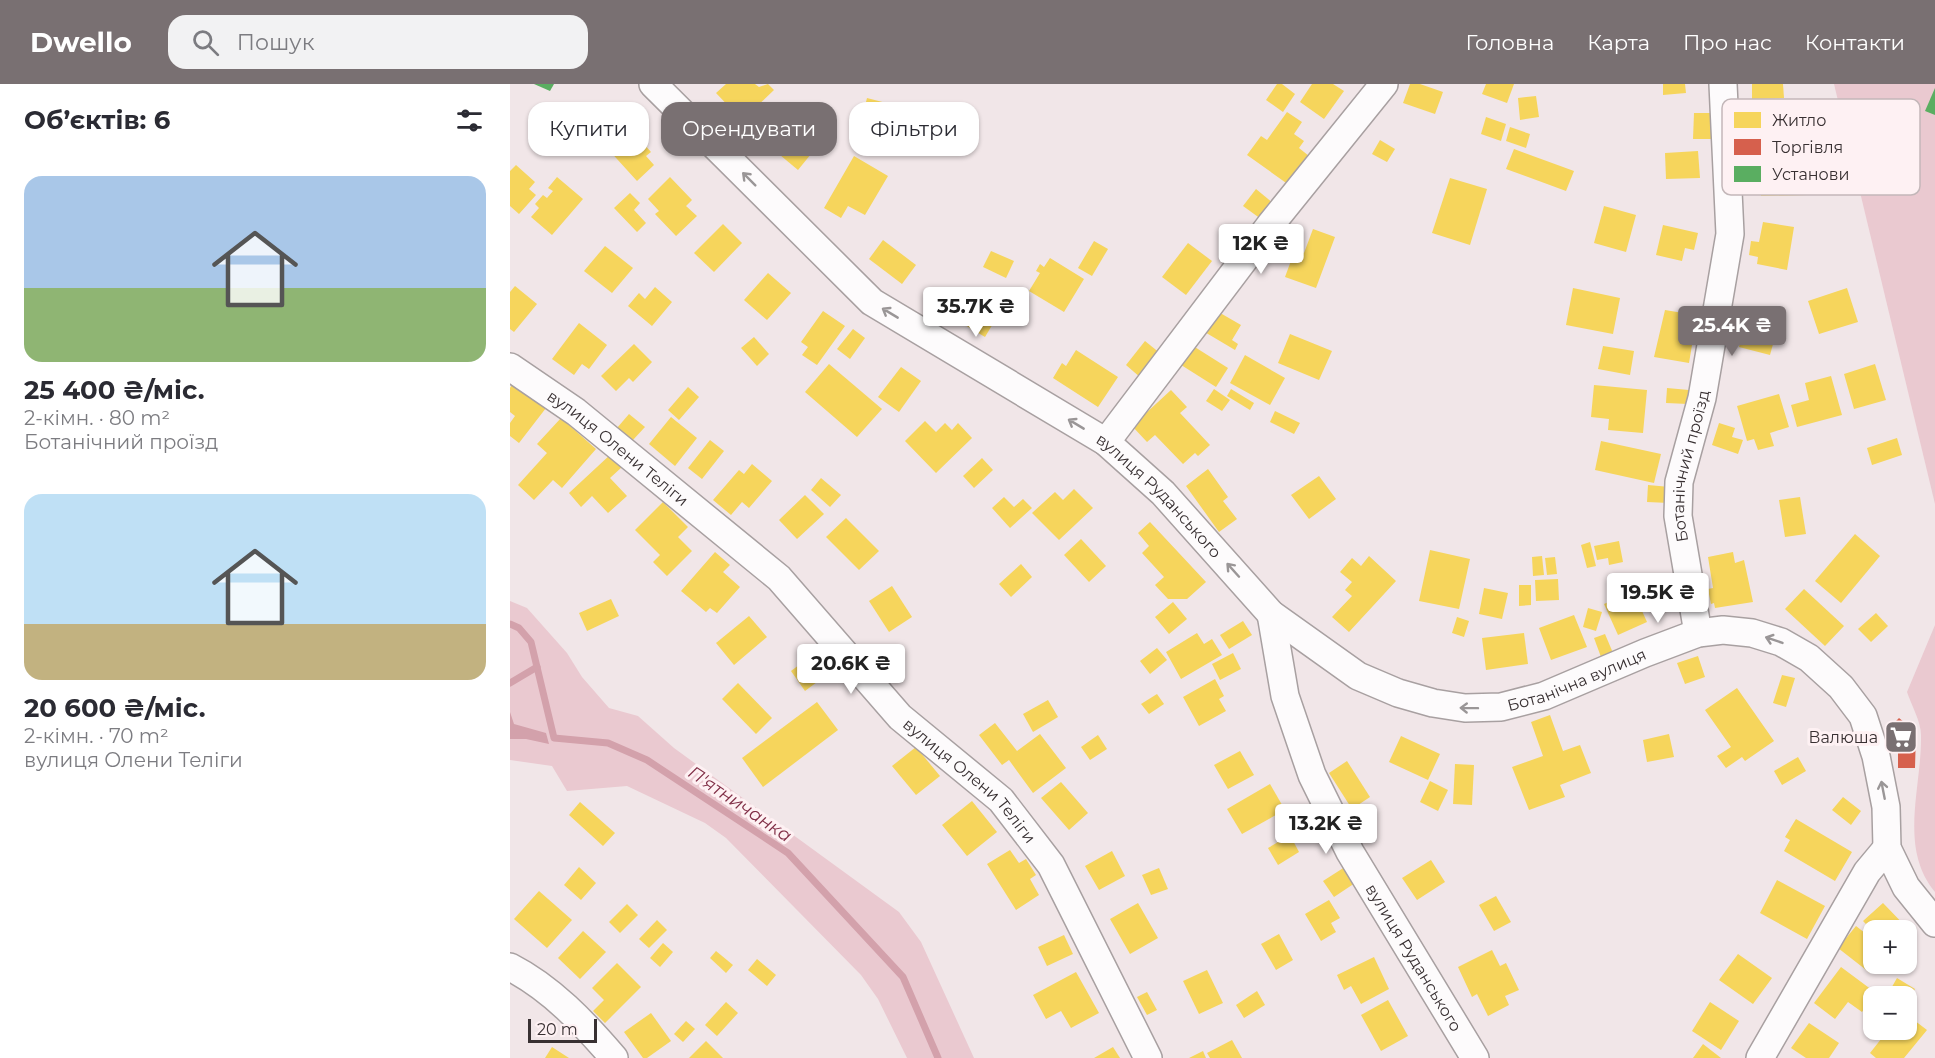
<!DOCTYPE html>
<html lang="uk">
<meta charset="utf-8">
<style>
:root{--surface:#fff;--page:#f2f2f3;--text:#2b2b33;--muted:#7c7c81;--accent:#797072}
body{margin:0;font-family:Montserrat,sans-serif;background:var(--page);color:var(--text);height:100vh;display:flex;flex-direction:column;font-size:22px;white-space:nowrap}
*{box-sizing:border-box;margin:0}
p{font-size:20px;color:var(--muted)}
.icon{flex:none;width:33px;height:33px;fill:none;stroke:currentColor;stroke-width:2;stroke-linecap:round;stroke-linejoin:round}
.map{position:relative;flex:1;overflow:hidden}
.side{display:flex;flex-direction:column;background:var(--surface);width:510px}
.side>*{flex:none}
.top-card{position:absolute;left:18px;top:18px;width:570px;height:54px;display:flex;gap:12px}
.fabs{position:absolute;left:1353px;top:836px;display:grid;gap:12px}
.fabs a{display:grid;place-items:center;width:54px;height:54px;border-radius:12px;background:var(--surface);box-shadow:0 2px 4px #0004;font-size:30px}
.scale{position:absolute;left:18px;bottom:15px;width:69px;box-sizing:border-box;padding-left:6px;border:3px solid #383032;border-top:0;font-size:16px;line-height:21px;white-space:nowrap;color:#383032;-webkit-text-stroke:4px #fef1f3;paint-order:stroke}
.price{position:absolute;translate:-50% -51px;padding:0 14px;border-radius:6px;background:#fff;color:#222;font-size:20px;line-height:39px;filter:drop-shadow(0 2px 3px #0008)}
.price::after{content:'';position:absolute;left:50%;top:36px;width:18px;height:14px;margin-left:-9px;background:inherit;clip-path:polygon(0 0,100% 0,50% 100%)}
.price.selected{background:var(--accent);color:#fff}
ul{padding:0;list-style:none}
li{display:grid;align-content:center;gap:12px;height:318px;padding:0 24px}
li span{display:grid;place-items:center;height:186px;border-radius:18px;color:#555}
li>.icon{margin-inline-start:auto}
span .icon{width:108px;height:108px;fill:#fffc;stroke-width:1}
li b{font-size:26px}
h2{display:flex;justify-content:space-between;align-items:center;height:72px;padding:0 24px;font-size:26px}
.chip{padding:0 21px;border-radius:18px;background:var(--surface);box-shadow:0 2px 4px #0004;font-size:21px;line-height:54px}
.chip.selected{background:var(--accent);color:#fff}
header{display:flex;align-items:center;gap:36px;box-sizing:border-box;height:84px;padding:0 30px;background:var(--accent);color:#fff}
header strong{font-size:28px}
nav{display:flex;gap:33px;margin-inline-start:auto;font-size:21px}
.search{width:420px;height:54px;background:var(--page);display:flex;align-items:center;gap:15px;box-sizing:border-box;padding:0 21px;border-radius:18px;color:var(--muted);font-size:22px}
main{display:flex;flex:1;min-height:0}
.map>svg:first-child{display:block}
.green{fill:#eac9d0}
.water{fill:#d3a1ab}
.homes{fill:#f6d55c}
.shops{fill:#d6604d}
.public{fill:#5aae61}
.lines{fill:none;stroke-linecap:round;stroke-linejoin:round}
.stream{stroke:#d3a1ab;stroke-width:7}
.minor-casing{stroke:#a8a0a1;stroke-width:30}
.minor{stroke:#fdfbfc;stroke-width:27}
.oneway{stroke:#9a9697}
.labels{text-anchor:middle;dominant-baseline:central;stroke-width:6;stroke-linejoin:round;paint-order:stroke}
.street-label{font-size:16px;fill:#383032;stroke:#fef1f3}
.poi-label{font-size:16px;fill:#383032;stroke:#fef1f3;text-anchor:end}
.water-label{font-size:18px;font-style:italic;fill:#802e46;stroke:#fef1f3}
.key{fill:#fef1f3;stroke:#c3b7b9;stroke-width:1.5}
.key-label{font-size:16px;fill:#383032}
</style>
<header>
<strong>Dwello</strong>
<div class="search"><svg class="icon" aria-label="search" viewBox="0 0 24 24"><circle cx="10" cy="10" r="6"/><path d="M15 15l6 6"/></svg>Пошук</div>
<nav><a>Головна</a><a>Карта</a><a>Про нас</a><a>Контакти</a></nav>
</header>
<main>
<section class="side">
<h2>Об’єктів: 6<svg class="icon" aria-label="filters" viewBox="0 0 24 24"><path d="M4 7h16M4 17h16"/><circle cx="9" cy="7" r="2"/><circle cx="15" cy="17" r="2"/></svg></h2>
<ul>
<li><span style="background:linear-gradient(#a9c7e8 60%,#8fb573 0)"><svg class="icon" aria-label="home" viewBox="0 0 24 24"><path d="M3 11l9-7 9 7M6 9v11h12V9"/></svg></span><div><b>25 400 ₴/міс.</b><p>2-кімн. · 80 m²</p><p>Ботанічний проїзд</p></div></li>
<li><span style="background:linear-gradient(#bfe0f5 70%,#c2b280 0)"><svg class="icon" aria-label="home" viewBox="0 0 24 24"><path d="M3 11l9-7 9 7M6 9v11h12V9"/></svg></span><div><b>20 600 ₴/міс.</b><p>2-кімн. · 70 m²</p><p>вулиця Олени Теліги</p></div></li>
</ul>
</section>
<div class="map">
<svg width="1425" height="974" viewBox="0 0 1425 974">
<rect width="100%" height="100%" fill="#f1e6e8"/>
<g class="green">
<path d="M1324 0H1425V420Z"/>
<path d="M0 517 17 524 57 569 72 593 99 624 128 632 164 664 389 828 411 858 464 974H397L368 915 351 891 216 754 195 739 117 702 57 707 42 682 0 676Z"/>
<path d="M1425 541V808C1388 763 1412 704 1411 651 1411 638 1401 620 1397 608Z"/>
</g>
<path class="water" d="M0 628 4 640 36 649 39 660 16 655H0Z"/>
<g class="homes">
<path d="M216 0H245L249 3 258 0 264 6 241 28 235 22 226 30 206 9Z"/>
<path d="M767 0H772L785 10 773 28 756 16Z"/>
<path d="M802 0H823L834 7 814 35 790 18Z"/>
<path d="M900 0H910L933 8 925 30 893 19Z"/>
<path d="M976 0H1004L997 19 972 10Z"/>
<path d="M1153 0H1175L1176 9 1153 11Z"/>
<path d="M1242 0H1273L1274 14 1242 15Z"/>
<path d="M1026 12 1029 33 1010 36 1008 14Z"/>
<path d="M357 14 407 27 402 47 352 34Z"/>
<path d="M777 28 792 38 784 50 794 57 789 64 799 72 779 101 737 71 751 52 757 56Z"/>
<path d="M1184 29H1207V55H1183Z"/>
<path d="M109 32 141 68 136 72 144 81 127 97 87 53Z"/>
<path d="M976 33 996 40 991 57 971 50Z"/>
<path d="M1000 43 1020 50 1016 64 996 57Z"/>
<path d="M291 45 310 59 288 86 270 71Z"/>
<path d="M870 56 885 65 877 78 862 70Z"/>
<path d="M1004 65 1064 87 1056 107 996 85Z"/>
<path d="M1188 67 1190 94 1156 95 1155 69Z"/>
<path d="M344 72 378 92 355 131 338 122 331 134 314 124Z"/>
<path d="M1251 73H1297V111L1251 112Z"/>
<path d="M6 81 25 98 19 105 26 111 9 130 0 122V87Z"/>
<path d="M47 93 73 115 42 151 21 133 29 124 25 120 33 111 37 114 43 107 38 104Z"/>
<path d="M160 93 182 116 176 122 187 132 166 152 145 130 149 127 138 115Z"/>
<path d="M940 94 977 105 960 161 922 149Z"/>
<path d="M746 105 763 119 751 135 733 122Z"/>
<path d="M120 109 130 119 124 126 136 139 127 148 104 124Z"/>
<path d="M1094 122 1126 131 1116 168 1084 159Z"/>
<path d="M1253 138 1284 143 1277 186 1247 180 1248 173 1239 171 1241 157 1249 158Z"/>
<path d="M213 140 232 159 204 188 184 169Z"/>
<path d="M1153 141 1188 149 1184 166 1175 164 1172 177 1146 171Z"/>
<path d="M803 145 825 153 806 204 775 193 785 166 794 169Z"/>
<path d="M373 156 406 181 392 200 359 175Z"/>
<path d="M584 157 598 165 582 192 568 184Z"/>
<path d="M678 159 702 177 676 211 652 193Z"/>
<path d="M95 162 123 184 102 209 74 187Z"/>
<path d="M481 167 504 177 496 194 473 183Z"/>
<path d="M540 174 574 195 554 228 519 207 530 189 526 187 530 180 534 183Z"/>
<path d="M258 189 281 209 257 236 234 216Z"/>
<path d="M5 202 27 220 4 248 0 245V208Z"/>
<path d="M145 203 162 218 142 242 118 222 129 209 135 215Z"/>
<path d="M1063 204 1110 214 1103 250 1056 241Z"/>
<path d="M1337 204 1348 238 1309 250 1298 217Z"/>
<path d="M462 205 493 223 475 253 445 235Z"/>
<path d="M1174 224 1180 226 1179 230 1187 231 1179 279 1144 273 1155 226 1173 229Z"/>
<path d="M705 226 731 241 722 256 728 260 725 266 693 247Z"/>
<path d="M313 227 335 242 307 281 292 271 298 263 291 258Z"/>
<path d="M1237 234 1268 242 1260 271 1229 263Z"/>
<path d="M69 239 97 261 79 285 72 280 64 291 42 275Z"/>
<path d="M343 245 355 254 340 275 327 265Z"/>
<path d="M780 250 822 267 809 296 768 279Z"/>
<path d="M244 253 259 270 247 282 231 264Z"/>
<path d="M635 257 651 270 631 294 616 281Z"/>
<path d="M124 260 142 278 123 298 119 294 106 307 91 292Z"/>
<path d="M680 260 718 284 706 303 668 279Z"/>
<path d="M1093 262 1124 267 1120 291 1088 285Z"/>
<path d="M566 266 608 293 588 323 543 294 552 279 556 282Z"/>
<path d="M735 271 775 294 760 321 720 299Z"/>
<path d="M319 280 372 325 347 353 295 308Z"/>
<path d="M1365 280 1376 316 1344 325 1334 290Z"/>
<path d="M391 283 411 297 389 328 368 313Z"/>
<path d="M1321 292 1332 331 1287 343 1281 321 1299 316 1295 299Z"/>
<path d="M3 299 36 324 9 359 0 352V339L5 332 0 328V304Z"/>
<path d="M1084 301 1137 306 1133 349 1098 346 1099 335 1081 333Z"/>
<path d="M178 303 189 313 169 336 158 326Z"/>
<path d="M1157 304 1179 306 1178 320 1156 319Z"/>
<path d="M704 305 720 316 712 327 696 317Z"/>
<path d="M721 305 744 319 740 326 717 312Z"/>
<path d="M661 306 677 323 670 329 700 361 688 372 685 369 673 380 645 351 637 358 622 342Z"/>
<path d="M1269 310 1279 343 1260 349 1264 362 1248 366 1244 355 1237 357 1227 322Z"/>
<path d="M765 327 790 339 784 350 760 338Z"/>
<path d="M119 330 135 343 122 357 107 344Z"/>
<path d="M161 333 187 354 165 382 139 360Z"/>
<path d="M51 334 86 365 52 404 43 396 24 416 8 401 37 369 27 360Z"/>
<path d="M415 337 426 348 435 339 442 346 448 339 462 354 426 389 395 357Z"/>
<path d="M1209 339 1225 344 1222 353 1233 356 1228 370 1202 361Z"/>
<path d="M1387 354 1392 371 1362 381 1357 364Z"/>
<path d="M200 356 214 367 192 395 178 384Z"/>
<path d="M1091 357 1151 370 1144 399 1085 386Z"/>
<path d="M101 370 112 383 100 394 117 412 98 429 82 412 71 423 59 409Z"/>
<path d="M472 374 483 386 464 404 453 392Z"/>
<path d="M242 380 262 397 239 424 232 418 221 431 203 416 229 386 234 390Z"/>
<path d="M698 385 718 413 713 417 727 435 709 448 676 402Z"/>
<path d="M809 392 826 415 799 435 781 411Z"/>
<path d="M311 394 331 411 320 423 301 406Z"/>
<path d="M1138 401 1160 403 1159 419 1137 418Z"/>
<path d="M564 405 583 424 549 456 522 429 545 408 553 416Z"/>
<path d="M295 411 314 430 287 455 269 436Z"/>
<path d="M494 413 504 423 513 415 522 424 500 444 482 424Z"/>
<path d="M1290 413 1296 450 1275 453 1269 416Z"/>
<path d="M153 418 178 443 168 453 182 467 157 492 143 478 150 471 125 446Z"/>
<path d="M336 434 369 467 349 486 316 453Z"/>
<path d="M640 438 696 498 677 515H658L645 501 654 493 632 469 639 462 628 449Z"/>
<path d="M1345 450 1370 472 1331 519 1305 497Z"/>
<path d="M571 455 596 482 579 498 554 471Z"/>
<path d="M1109 457 1113 478 1099 481 1098 474 1087 476 1084 462Z"/>
<path d="M1080 458 1086 482 1077 484 1071 461Z"/>
<path d="M920 466 960 475 949 525 909 517Z"/>
<path d="M205 468 220 481 213 488 230 503 207 529 200 524 196 528 171 507Z"/>
<path d="M1223 468 1225 479 1234 476 1243 518 1205 524 1204 519 1201 520 1198 505 1203 504 1198 473Z"/>
<path d="M859 472 886 497 839 548 822 533 842 512 835 506 842 498 830 488 842 474 851 482Z"/>
<path d="M1032 472 1034 491 1023 492 1022 473Z"/>
<path d="M1045 473 1047 490 1037 491 1035 474Z"/>
<path d="M511 480 522 493 501 513 489 500Z"/>
<path d="M1048 495 1049 516 1026 517 1025 496Z"/>
<path d="M1009 501H1021V521L1009 522Z"/>
<path d="M382 502 402 533 379 548 359 517Z"/>
<path d="M974 504 998 509 992 535 969 530Z"/>
<path d="M1294 505 1334 542 1315 562 1275 525Z"/>
<path d="M1123 507 1137 538 1108 551 1094 520Z"/>
<path d="M101 515 109 532 77 547 69 529Z"/>
<path d="M663 518 677 535 659 550 645 533Z"/>
<path d="M1078 524 1092 528 1086 547 1073 543Z"/>
<path d="M1366 529 1378 542 1361 558 1348 545Z"/>
<path d="M1064 531 1077 563 1041 576 1029 544Z"/>
<path d="M239 532 257 553 224 581 206 559Z"/>
<path d="M947 533 959 537 954 553 942 549Z"/>
<path d="M733 537 742 551 719 565 710 551Z"/>
<path d="M687 549 694 560 702 555 712 571 671 595 656 568Z"/>
<path d="M1014 549 1018 580 976 586 972 554Z"/>
<path d="M1095 550 1103 569 1091 573 1084 554Z"/>
<path d="M647 564 657 576 640 590 630 577Z"/>
<path d="M723 569 731 585 710 596 702 580Z"/>
<path d="M301 572 315 592 295 607 281 587Z"/>
<path d="M1188 572 1195 593 1175 600 1167 579Z"/>
<path d="M1272 591 1285 594 1276 623 1263 619Z"/>
<path d="M705 595 714 612 709 615 716 627 689 642 673 613Z"/>
<path d="M228 599 262 634 246 650 212 615Z"/>
<path d="M1227 604 1264 657 1235 677 1232 673 1216 684 1207 672 1221 663 1195 626Z"/>
<path d="M647 610 654 620 639 630 631 620Z"/>
<path d="M538 616 548 633 523 648 513 630Z"/>
<path d="M307 618 328 646 253 703 232 674Z"/>
<path d="M1040 631 1053 667 1070 661 1081 689 1050 701 1055 713 1019 726 1002 683 1033 672 1021 638Z"/>
<path d="M485 639 507 667 530 650 556 684 523 709 499 676 492 681 469 651Z"/>
<path d="M1159 650 1164 673 1137 678 1133 656Z"/>
<path d="M588 651 597 665 580 676 571 663Z"/>
<path d="M891 652 930 670 918 696 879 678Z"/>
<path d="M406 663 430 692 406 711 382 682Z"/>
<path d="M730 667 744 691 718 705 704 681Z"/>
<path d="M1288 673 1296 687 1272 701 1264 687Z"/>
<path d="M837 677 860 713 842 725 819 689Z"/>
<path d="M945 680 964 681 962 721 943 720Z"/>
<path d="M920 697 938 706 928 727 910 718Z"/>
<path d="M551 698 578 729 559 746 531 714Z"/>
<path d="M760 700 775 726 732 750 717 725Z"/>
<path d="M1333 713 1351 727 1341 741 1322 726Z"/>
<path d="M462 717 487 748 457 772 432 741Z"/>
<path d="M70 718 105 749 93 762 59 731Z"/>
<path d="M1286 735 1342 768 1325 797 1274 767 1280 756 1275 753Z"/>
<path d="M780 751 789 768 768 781 758 764Z"/>
<path d="M500 766 509 779 516 775 526 791 520 795 529 811 506 826 477 780Z"/>
<path d="M602 767 615 792 589 806 575 782Z"/>
<path d="M921 776 935 798 907 816 892 794Z"/>
<path d="M838 781 848 797 824 813 813 797Z"/>
<path d="M69 783 86 799 71 816 54 801Z"/>
<path d="M649 784 658 805 641 811 632 791Z"/>
<path d="M1267 796 1315 822 1297 855 1250 829Z"/>
<path d="M29 807 62 836 37 864 4 835Z"/>
<path d="M986 812 1001 838 984 847 969 821Z"/>
<path d="M819 816 830 834 821 839 826 848 811 857 795 830Z"/>
<path d="M628 819 648 854 620 870 600 835Z"/>
<path d="M1373 819 1401 848 1396 852V846L1364 848 1353 837Z"/>
<path d="M117 820 128 831 110 849 99 838Z"/>
<path d="M147 836 157 846 139 864 129 855Z"/>
<path d="M1346 842 1364 856V879H1369L1360 889 1328 864Z"/>
<path d="M73 847 96 868 70 895 48 874Z"/>
<path d="M769 850 783 876 766 886 751 860Z"/>
<path d="M554 851 563 870 537 882 528 863Z"/>
<path d="M153 859 163 868 150 883 140 874Z"/>
<path d="M982 866 990 882 996 879 1009 906 995 912 999 921 978 932 967 910 962 913 948 883Z"/>
<path d="M206 867 223 881 216 889 200 874Z"/>
<path d="M1228 870 1262 894 1243 920 1209 896Z"/>
<path d="M864 873 879 905 851 920 841 902 834 906 827 891Z"/>
<path d="M247 875 266 891 257 902 238 886Z"/>
<path d="M107 879 131 903 95 939 83 927 94 916 82 904Z"/>
<path d="M1331 883 1366 909 1352 928 1338 918 1325 935 1304 919Z"/>
<path d="M697 886 713 919 689 930 673 897Z"/>
<path d="M566 888 589 929 561 944 551 927 536 935 523 911Z"/>
<path d="M1387 894 1405 905 1396 920V912H1386L1379 908Z"/>
<path d="M747 907 755 921 734 934 726 921Z"/>
<path d="M637 908 647 926 637 931 627 913Z"/>
<path d="M878 916 898 952 871 967 851 931Z"/>
<path d="M216 918 228 929 207 952 195 941Z"/>
<path d="M1200 918 1229 937 1211 966 1182 947Z"/>
<path d="M141 929 161 957 137 974H133L114 948Z"/>
<path d="M1396 930 1417 946 1394 974H1366L1360 969 1379 945H1396Z"/>
<path d="M176 937 185 945 173 958 164 950Z"/>
<path d="M1299 939 1329 959 1319 974H1296L1281 964Z"/>
<path d="M722 956 732 974H700L697 969Z"/>
<path d="M196 957 213 974H179Z"/>
<path d="M1193 960 1211 974H1183Z"/>
<path d="M42 963 59 974H35Z"/>
<path d="M603 963 610 974H584Z"/>
<path d="M693 967 696 974H679Z"/>
</g>
<path class="shops" d="M1389 634 1406 648 1405 684H1388V653L1379 644Z"/>
<g class="public">
<path d="M24 0H44L40 7Z"/>
<path d="M1425 4V31L1415 27Z"/>
</g>
<g class="lines">
<g class="stream">
<path d="M0 540 9 544 21 558 44 654 98 659 137 676 278 769 393 893 428 974"/>
<path d="M0 599 27 583"/>
</g>
<defs>
<g id="minor">
<path id="s1" d="M143 0 362 218 596 358 653 409 761 530 848 592 888 609 923 619 955 624 991 623 1034 612 1135 569 1188 549 1213 546 1242 549 1271 558 1299 574 1331 603 1353 632 1366 672 1376 723 1377 764 1396 803 1425 839"/>
<path id="s2" d="M0 283 66 328 269 494 390 633 491 716 541 781 638 974"/>
<path d="M596 358 761 140 874 0"/>
<path id="s3" d="M761 530 775 612 802 691 840 768 965 974"/>
<path id="s4" d="M1188 549 1168 432 1169 398 1192 314 1220 150 1213 0"/>
<path d="M0 883C41 904 74 939 104 974"/>
<path d="M1250 974 1357 788 1377 764"/>
</g>
</defs>
<use href="#minor" class="minor-casing"/>
<use href="#minor" class="minor"/>
</g>
<defs><path id="oneway-shaft" d="M-6 0H5M1.5-3L5.5 0L1.5 3" fill="none" stroke-width="1.6" stroke-linecap="round" stroke-linejoin="round" transform="scale(1.5)"/></defs>
<g class="oneway">
<use href="#oneway-shaft" transform="translate(239 95) rotate(-135)"/>
<use href="#oneway-shaft" transform="translate(380 229) rotate(-149)"/>
<use href="#oneway-shaft" transform="translate(566 340) rotate(-149)"/>
<use href="#oneway-shaft" transform="translate(723 486) rotate(-132)"/>
<use href="#oneway-shaft" transform="translate(1264 556) rotate(-161)"/>
<use href="#oneway-shaft" transform="translate(959 624) rotate(-179)"/>
<use href="#oneway-shaft" transform="translate(1373 706) rotate(-101)"/>
</g>
<defs>
<symbol id="supermarket-square" viewBox="-11 -11 22 22"><rect x="-9" y="-9" width="18" height="18" rx="4" fill="#797072" stroke="#fef1f3"/><path d="M-6-5.5h2.5l.6 2H6L4.5 2H-2.5L-4.4-4H-6ZM-1.5 3.2a1.3 1.3 0 1 0 .1 0ZM3 3.2a1.3 1.3 0 1 0 .1 0Z" fill="#fff"/></symbol>
</defs>
<g fill-rule="evenodd">
<use href="#supermarket-square" x="1372" y="634" width="38" height="38"/>
</g>
<g class="labels">
<g class="street-label">
<text stroke="none"><textPath href="#s2" startOffset="135">вулиця Олени Теліги</textPath></text>
<text stroke="none"><textPath href="#s4" startOffset="170">Ботанічний проїзд</textPath></text>
<text stroke="none"><textPath href="#s1" startOffset="657">вулиця Руданського</textPath></text>
<text stroke="none"><textPath href="#s1" startOffset="1156">Ботанічна вулиця</textPath></text>
<text stroke="none"><textPath href="#s2" startOffset="621">вулиця Олени Теліги</textPath></text>
<text stroke="none"><textPath href="#s3" startOffset="376">вулиця Руданського</textPath></text>
</g>
<g class="poi-label">
<text x="1368" y="653">Валюша</text>
</g>
<g class="water-label">
<text transform="translate(230 720) rotate(34)">П'ятничанка</text>
</g>
</g>
<rect x="1212" y="15" width="198" height="96" rx="9" class="key"/>
<rect x="1224" y="28" width="27" height="16" fill="#f6d55c"/>
<rect x="1224" y="55" width="27" height="16" fill="#d6604d"/>
<rect x="1224" y="82" width="27" height="16" fill="#5aae61"/>
<g class="key-label">
<text x="1262" y="42">Житло</text>
<text x="1262" y="69">Торгівля</text>
<text x="1262" y="96">Установи</text>
</g>
</svg>
<div class="fabs">
<a>+</a>
<a>−</a>
</div>
<div class="scale">20 m</div>
<b class="price" style="left:751px;top:191px">12K ₴</b>
<b class="price" style="left:466px;top:254px">35.7K ₴</b>
<b class="price selected" style="left:1222px;top:273px">25.4K ₴</b>
<b class="price" style="left:1148px;top:540px">19.5K ₴</b>
<b class="price" style="left:341px;top:611px">20.6K ₴</b>
<b class="price" style="left:816px;top:771px">13.2K ₴</b>
<div class="top-card">
<a class="chip">Купити</a>
<a class="chip selected">Орендувати</a>
<a class="chip">Фільтри</a>
</div>
</div>
</main>
